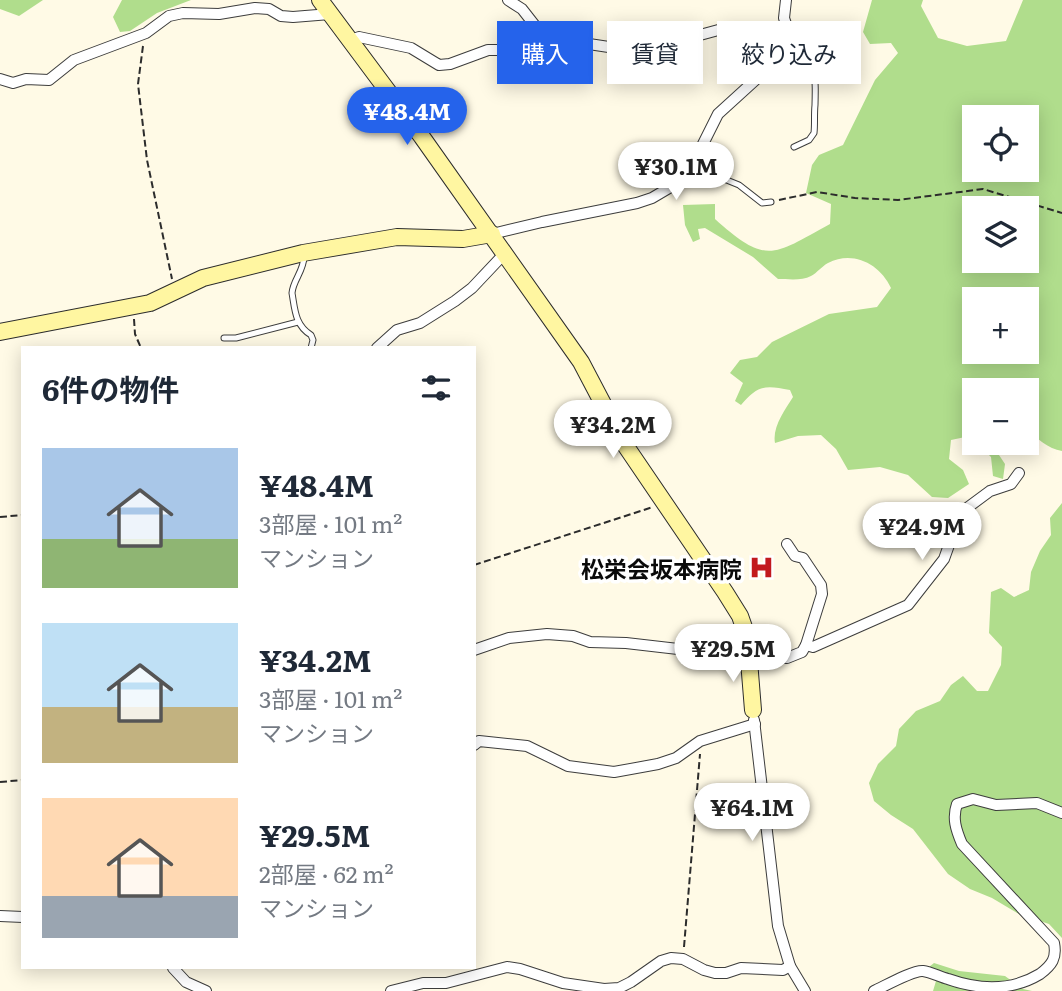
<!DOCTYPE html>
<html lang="ja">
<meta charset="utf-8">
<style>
:root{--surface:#fff;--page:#f2f2f3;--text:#1f2937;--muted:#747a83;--accent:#2563eb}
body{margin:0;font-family:Literata,"Noto Sans JP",serif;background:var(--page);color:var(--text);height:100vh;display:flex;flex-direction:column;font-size:26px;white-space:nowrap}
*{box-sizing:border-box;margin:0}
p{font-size:23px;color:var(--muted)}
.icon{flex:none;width:38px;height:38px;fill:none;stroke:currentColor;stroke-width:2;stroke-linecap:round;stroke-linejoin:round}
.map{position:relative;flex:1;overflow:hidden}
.side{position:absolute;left:21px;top:346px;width:455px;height:623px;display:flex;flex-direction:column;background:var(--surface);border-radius:0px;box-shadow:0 4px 18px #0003}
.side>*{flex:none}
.banner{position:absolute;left:497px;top:21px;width:458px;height:63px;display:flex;gap:14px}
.tools{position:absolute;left:962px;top:105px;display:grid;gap:14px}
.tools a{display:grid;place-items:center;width:77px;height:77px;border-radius:0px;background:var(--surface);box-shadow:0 4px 18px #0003;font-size:35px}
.price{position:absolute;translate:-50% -60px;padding:0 16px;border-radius:24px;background:#fff;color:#222;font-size:23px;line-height:46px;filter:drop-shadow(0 2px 4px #0008)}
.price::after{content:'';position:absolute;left:50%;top:42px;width:21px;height:16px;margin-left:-10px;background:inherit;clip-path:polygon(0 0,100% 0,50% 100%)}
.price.on{background:var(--accent);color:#fff}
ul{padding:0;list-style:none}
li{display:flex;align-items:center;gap:21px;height:175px;padding:0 21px}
li span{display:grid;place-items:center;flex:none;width:196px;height:140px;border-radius:0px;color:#555}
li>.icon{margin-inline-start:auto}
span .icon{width:84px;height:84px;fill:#fffc;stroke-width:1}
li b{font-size:30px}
h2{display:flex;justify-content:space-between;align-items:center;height:84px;padding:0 21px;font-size:30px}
.tag{padding:0 24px;border-radius:0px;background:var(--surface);box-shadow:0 4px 18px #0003;font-size:24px;line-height:63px}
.tag.on{background:var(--accent);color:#fff}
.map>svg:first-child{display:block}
.forest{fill:#b0dd8c;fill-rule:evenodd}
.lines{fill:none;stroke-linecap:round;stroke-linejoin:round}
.lane-casing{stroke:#3d3d3d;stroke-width:7}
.street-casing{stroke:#3d3d3d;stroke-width:12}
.secondary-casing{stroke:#2c2c2c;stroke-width:18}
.path{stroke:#2c2c2c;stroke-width:2;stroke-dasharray:7 3.5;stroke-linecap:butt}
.lane{stroke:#fff;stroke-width:5}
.street{stroke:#fff;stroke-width:10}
.secondary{stroke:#fff6a1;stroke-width:16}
.labels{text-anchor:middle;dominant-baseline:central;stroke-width:7;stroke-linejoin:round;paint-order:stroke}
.poi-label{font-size:23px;font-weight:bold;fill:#0a0a0a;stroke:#fff;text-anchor:end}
</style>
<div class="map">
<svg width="1062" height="991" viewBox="0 0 1062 991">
<rect width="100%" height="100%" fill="#fffae6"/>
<g class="forest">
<path d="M0 0H43L19 16 0 9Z"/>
<path d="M122 0H191L157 13 130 31 120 32 113 17Z"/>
<path d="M872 0H923L921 6 938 38 967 46 1006 41 1023 0H1062V451C1048 449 1037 438 1027 429V390H975V441L970 436 951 440 949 459 963 470 969 484 948 498 932 497 908 475 880 467 848 470 836 449 821 435 798 436 775 443C772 427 785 410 793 397L790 390C765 385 758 385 741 405L735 401 743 383 730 373 740 360 757 357 772 342 829 314 877 307 891 288C880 264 853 250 828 263 822 266 817 273 811 276 802 281 788 279 778 279L753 257 705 228 698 229 700 239 693 242 685 225 683 205 715 204V219C767 266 773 255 830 224L831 204 806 193 812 165 819 155 843 145 875 80 898 53 891 43 870 44 863 32ZM1027 117V170H975V117ZM1027 208V261H975V208ZM975 299H1027V352H975Z"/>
<path d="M977 443H991L1005 464 1003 479 993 476 991 457Z"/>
<path d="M1062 503V938L1049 924 1019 914 992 898 970 889 948 874 913 829 891 815 874 801 869 783 878 764 896 746 899 729 916 711 940 701 951 685 963 676 977 691H988L1001 665 1002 647 989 633 991 592 1001 588 1014 597 1029 590 1031 572 1040 551 1051 535 1050 518Z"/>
<path d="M934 963 959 971 1005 976 1023 989 1032 991H933L936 981 935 972 929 967Z"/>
</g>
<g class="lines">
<defs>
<g id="lane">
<path d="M785 53C816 70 816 69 815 105 814 115 815 124 814 133L809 140 794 147"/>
<path d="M692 166 739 185 762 203 771 202"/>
<path d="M304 256C304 271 293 280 292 293 295 310 295 325 311 335L313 340 311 348"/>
<path d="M224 338H236L298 322"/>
</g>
<g id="street">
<path d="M508 0 522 9 551 46"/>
<path d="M351 40 359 37 411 48 439 65 450 64 488 50H527L567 43 589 44 635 51 677 52 700 35 722 29 757 33 766 37 785 53"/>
<path d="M0 79 13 83 26 79 49 80 74 60 146 33 169 16 183 13 219 14 255 8 269 9 281 16 293 17 330 14"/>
<path d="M492 234 542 222 637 203 652 198 674 185 684 176 692 166 718 114 785 53 789 33 784 18 786 0"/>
<path d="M377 348 397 330 420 323 455 301 472 288 505 253"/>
<path d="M806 645 813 647 908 605 944 559 959 517 967 508 990 491 1011 484 1019 473"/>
<path d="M474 650 509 638 547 634 573 636 590 642 626 643 730 655 787 658 802 652 806 645 822 594 821 585 803 558 795 556 787 544"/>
<path d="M754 720 778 926 790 966 805 991"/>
<path d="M474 745 479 741 527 746 568 766 614 772 658 764 676 758 700 741 755 724"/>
<path d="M0 916 23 917"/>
<path d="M173 968 186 982 206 991"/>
<path d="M391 991 423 983H446L507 967 520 969 563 983 604 989 619 988 631 982 661 961 671 958 683 959 704 970 715 973H726L741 968 783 970 790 966"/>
<path d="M874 991C885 986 913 970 923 971 931 972 940 977 948 979 979 990 1012 991 1040 974 1052 965 1057 958 1054 943L962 844C956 830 952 818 957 804L973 799 996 805 1037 803 1062 813"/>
</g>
<g id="secondary">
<path d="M320 0 422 137 581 362 623 442 725 592 740 616 747 636 753 710"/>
<path d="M0 332 150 303 203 278 303 253 397 237 463 239 492 234"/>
</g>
</defs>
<use href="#lane" class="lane-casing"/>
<use href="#street" class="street-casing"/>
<use href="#secondary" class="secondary-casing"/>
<g class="path">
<path d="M143 46 138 84 147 160 172 279"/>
<path d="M779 200 817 192 855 198 898 200 983 189 1062 213"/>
<path d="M134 319 135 334 141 348"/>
<path d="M0 517 23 515"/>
<path d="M474 565 653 507"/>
<path d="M0 782 23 780"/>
<path d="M684 947 700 754"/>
</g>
<use href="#lane" class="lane"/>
<use href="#street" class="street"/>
<use href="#secondary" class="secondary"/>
</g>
<defs>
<symbol id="hospital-bare" viewBox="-9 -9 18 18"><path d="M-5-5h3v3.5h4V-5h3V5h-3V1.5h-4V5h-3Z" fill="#c2191f" stroke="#fff" stroke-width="2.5" paint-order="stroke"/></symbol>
</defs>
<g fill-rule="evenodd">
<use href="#hospital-bare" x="744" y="550" width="35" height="35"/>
</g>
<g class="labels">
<g class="poi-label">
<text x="742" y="568">松栄会坂本病院</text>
</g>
</g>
</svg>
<div class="tools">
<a><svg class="icon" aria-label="locate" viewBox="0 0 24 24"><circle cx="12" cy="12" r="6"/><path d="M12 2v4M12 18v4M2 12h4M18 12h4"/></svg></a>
<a><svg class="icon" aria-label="layers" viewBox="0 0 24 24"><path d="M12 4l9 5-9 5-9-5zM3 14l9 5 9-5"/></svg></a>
<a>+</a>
<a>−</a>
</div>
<b class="price on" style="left:407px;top:147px">¥48.4M</b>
<b class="price" style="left:676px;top:202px">¥30.1M</b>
<b class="price" style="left:613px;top:460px">¥34.2M</b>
<b class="price" style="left:922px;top:562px">¥24.9M</b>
<b class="price" style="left:733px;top:684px">¥29.5M</b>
<b class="price" style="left:752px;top:843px">¥64.1M</b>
<div class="banner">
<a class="tag on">購入</a>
<a class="tag">賃貸</a>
<a class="tag">絞り込み</a>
</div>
<section class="side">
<h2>6件の物件<svg class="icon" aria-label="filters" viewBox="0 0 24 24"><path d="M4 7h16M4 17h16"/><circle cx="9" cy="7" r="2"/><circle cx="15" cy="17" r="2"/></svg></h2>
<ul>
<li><span style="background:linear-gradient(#a9c7e8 65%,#8fb573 0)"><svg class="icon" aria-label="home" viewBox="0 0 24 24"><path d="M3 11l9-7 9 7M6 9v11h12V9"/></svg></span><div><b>¥48.4M</b><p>3部屋 · 101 m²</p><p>マンション</p></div></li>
<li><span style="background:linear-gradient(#bfe0f5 60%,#c2b280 0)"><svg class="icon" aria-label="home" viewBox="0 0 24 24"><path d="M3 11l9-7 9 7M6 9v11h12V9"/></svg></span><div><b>¥34.2M</b><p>3部屋 · 101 m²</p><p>マンション</p></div></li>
<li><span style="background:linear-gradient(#ffd9b3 70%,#9aa5b1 0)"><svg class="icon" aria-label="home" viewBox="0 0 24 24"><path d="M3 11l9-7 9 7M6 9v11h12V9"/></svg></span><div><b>¥29.5M</b><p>2部屋 · 62 m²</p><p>マンション</p></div></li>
</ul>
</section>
</div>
